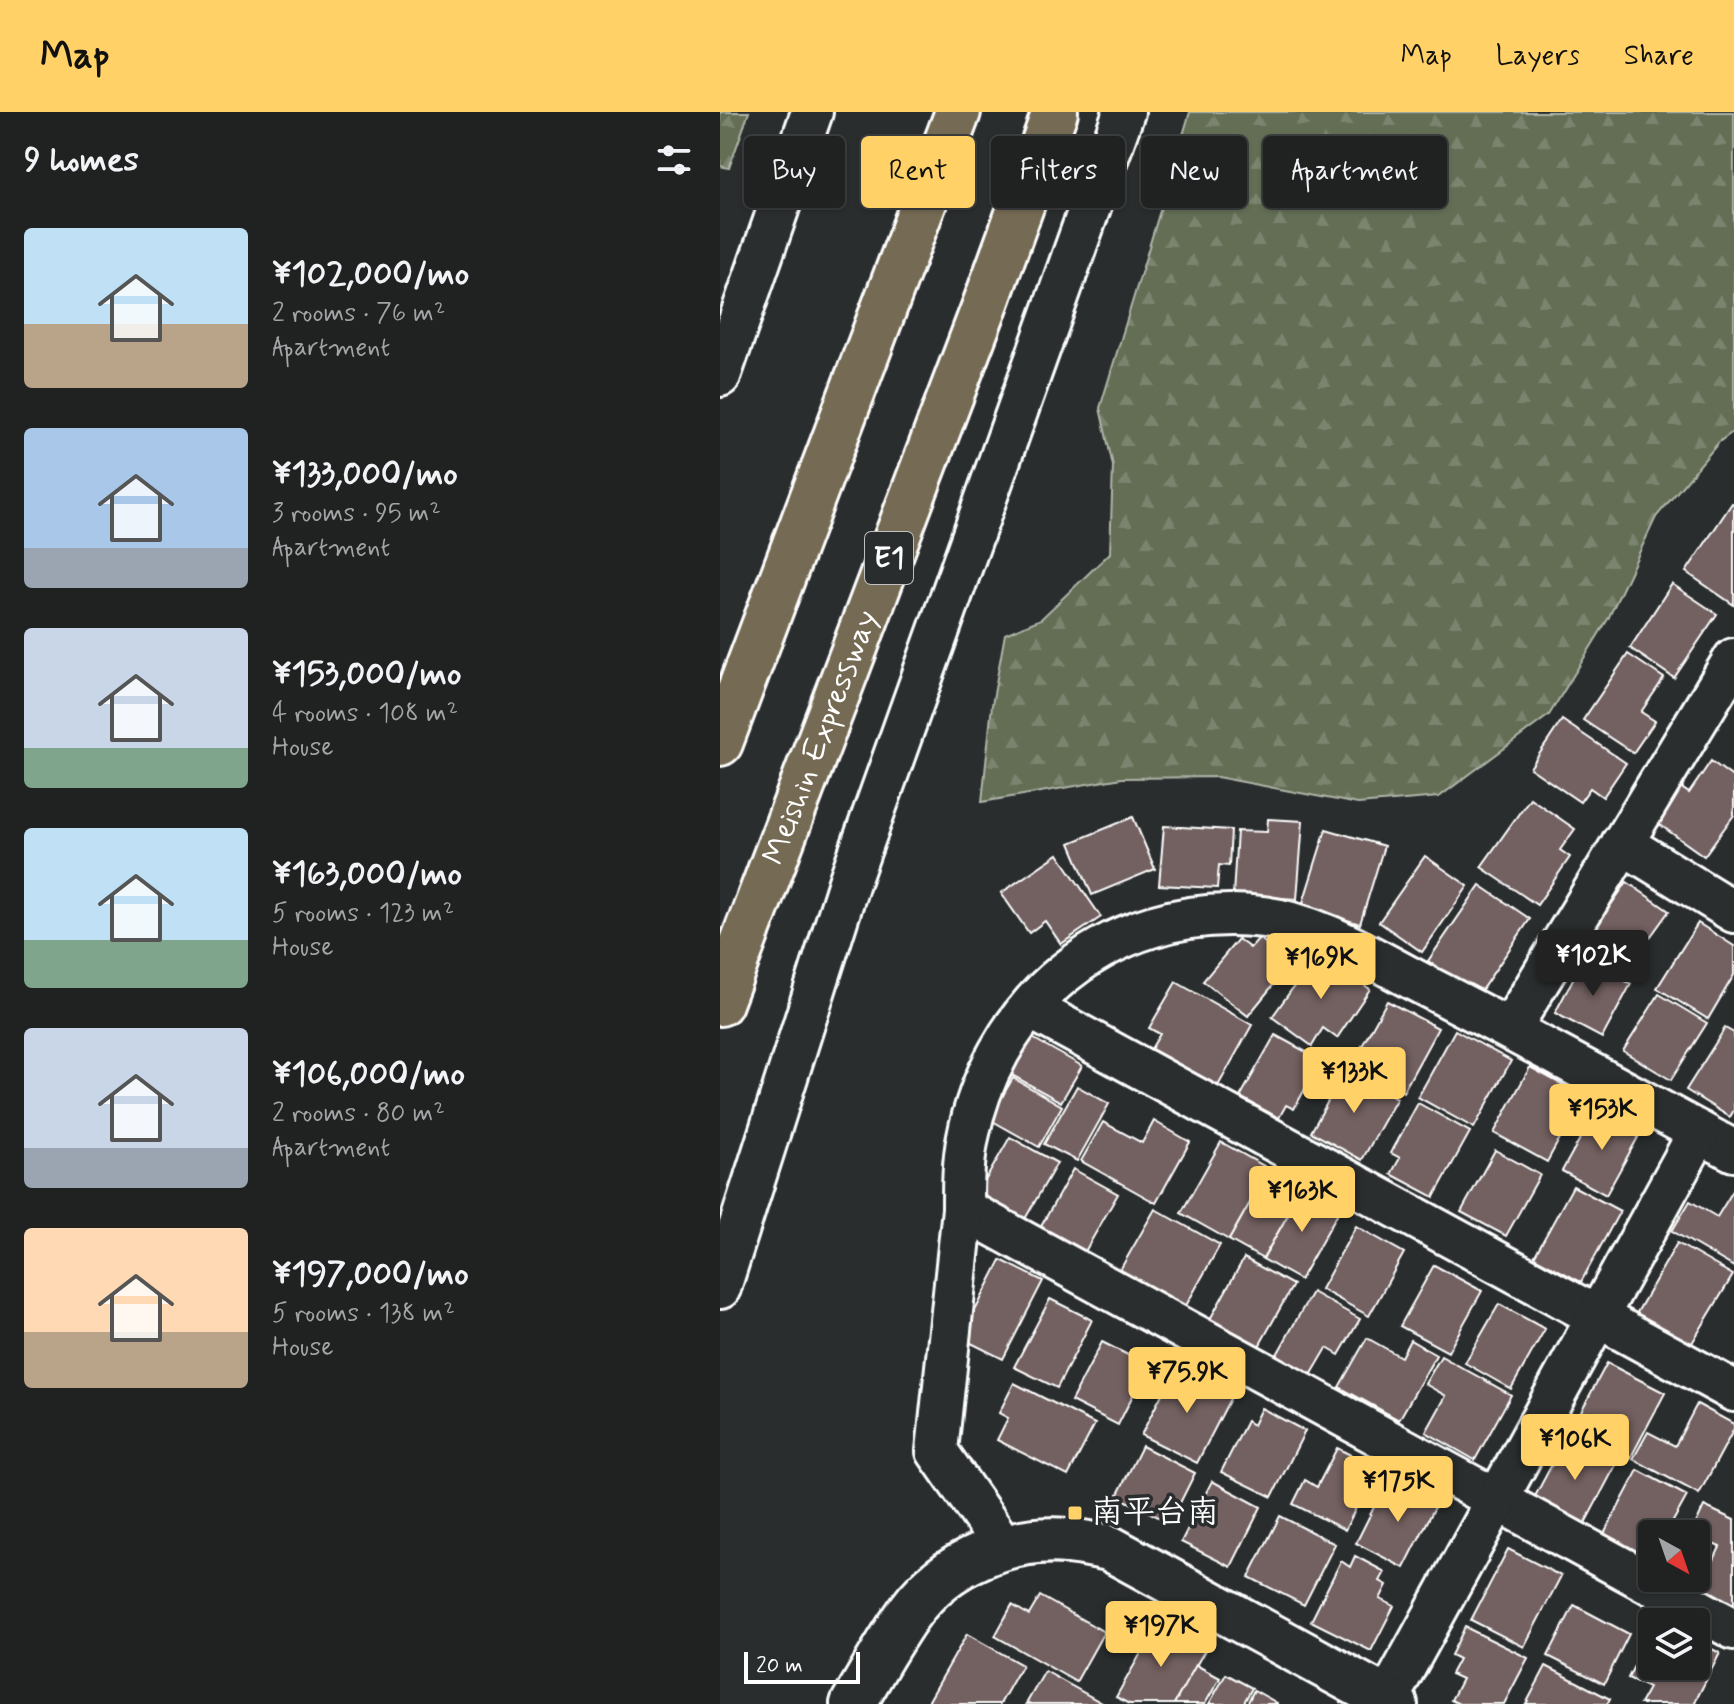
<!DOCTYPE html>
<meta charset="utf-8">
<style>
:root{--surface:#202222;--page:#2d2f2f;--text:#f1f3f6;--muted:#a2a4a5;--line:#3d3f40;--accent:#ffd166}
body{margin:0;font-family:Mynerve,"Klee One",sans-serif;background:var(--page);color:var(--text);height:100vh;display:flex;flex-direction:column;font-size:30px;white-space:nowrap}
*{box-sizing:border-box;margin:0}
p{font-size:26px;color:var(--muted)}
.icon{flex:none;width:44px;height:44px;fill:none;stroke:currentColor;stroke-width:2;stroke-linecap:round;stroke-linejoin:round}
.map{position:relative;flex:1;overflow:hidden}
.details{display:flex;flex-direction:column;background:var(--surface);width:720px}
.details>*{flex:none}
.banner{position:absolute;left:24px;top:24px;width:760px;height:72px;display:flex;gap:16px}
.needle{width:52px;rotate:140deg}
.tools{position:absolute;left:918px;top:1408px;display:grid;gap:16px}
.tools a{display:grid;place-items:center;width:72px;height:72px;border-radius:8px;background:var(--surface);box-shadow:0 2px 6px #0004,0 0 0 2px var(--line);font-size:40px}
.scale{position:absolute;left:24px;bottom:20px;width:116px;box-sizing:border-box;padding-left:8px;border:4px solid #fff;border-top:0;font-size:22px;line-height:28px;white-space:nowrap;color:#fff;-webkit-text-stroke:6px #2a2d2e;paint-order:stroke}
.price{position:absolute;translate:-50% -68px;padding:0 18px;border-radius:8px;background:var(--accent);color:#111;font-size:26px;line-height:52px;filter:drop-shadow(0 2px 4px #0008)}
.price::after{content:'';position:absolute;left:50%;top:48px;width:24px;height:18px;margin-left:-12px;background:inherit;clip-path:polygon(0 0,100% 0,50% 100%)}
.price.active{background:#222;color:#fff}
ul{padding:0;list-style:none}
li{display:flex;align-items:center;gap:24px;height:200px;padding:0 24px}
li span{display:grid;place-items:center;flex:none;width:224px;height:160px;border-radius:8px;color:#555}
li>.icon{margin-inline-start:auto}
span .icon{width:96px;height:96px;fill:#fffc;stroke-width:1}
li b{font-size:34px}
h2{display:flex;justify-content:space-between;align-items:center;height:96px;padding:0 24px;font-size:34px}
.tag{padding:0 28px;border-radius:8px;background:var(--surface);box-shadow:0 2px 6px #0004,0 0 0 2px var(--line);font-size:28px;line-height:72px}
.tag.active{background:var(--accent);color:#111}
header{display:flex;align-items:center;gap:48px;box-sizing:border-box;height:112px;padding:0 40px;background:var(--accent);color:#111}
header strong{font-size:38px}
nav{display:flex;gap:44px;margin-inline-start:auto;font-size:28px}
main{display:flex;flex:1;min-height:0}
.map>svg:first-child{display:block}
.forest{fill:url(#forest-firs);stroke:#b1b6aa;stroke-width:2}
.building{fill:#736060;stroke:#fff;stroke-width:2}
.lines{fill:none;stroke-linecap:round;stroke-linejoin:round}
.minor-casing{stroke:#fff;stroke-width:46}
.tertiary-casing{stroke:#fff;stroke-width:50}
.motorway-casing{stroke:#fff;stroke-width:50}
.minor{stroke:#2a2d2e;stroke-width:40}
.tertiary{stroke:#2a2d2e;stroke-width:44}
.motorway{stroke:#746b52;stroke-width:44}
.poi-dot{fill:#ffd166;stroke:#2a2d2e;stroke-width:3}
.labels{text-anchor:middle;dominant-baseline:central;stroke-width:7;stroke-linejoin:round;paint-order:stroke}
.shield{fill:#2a2d2e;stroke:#bfc0c0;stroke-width:2}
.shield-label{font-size:30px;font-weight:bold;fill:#fff}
.street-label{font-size:32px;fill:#fff;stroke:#2a2d2e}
.poi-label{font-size:32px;font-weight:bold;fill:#fff;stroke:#2a2d2e;text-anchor:start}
</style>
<header>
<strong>Map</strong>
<nav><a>Map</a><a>Layers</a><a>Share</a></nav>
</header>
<main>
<section class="details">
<h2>9 homes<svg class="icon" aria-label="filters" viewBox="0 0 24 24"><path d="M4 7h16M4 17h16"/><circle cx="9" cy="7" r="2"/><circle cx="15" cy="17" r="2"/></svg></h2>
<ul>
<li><span style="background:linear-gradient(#bfe0f5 60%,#b9a48a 0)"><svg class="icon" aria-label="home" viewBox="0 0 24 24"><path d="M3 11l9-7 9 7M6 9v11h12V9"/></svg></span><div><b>¥102,000/mo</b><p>2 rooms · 76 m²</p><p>Apartment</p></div></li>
<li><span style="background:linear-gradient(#a9c7e8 75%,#9aa5b1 0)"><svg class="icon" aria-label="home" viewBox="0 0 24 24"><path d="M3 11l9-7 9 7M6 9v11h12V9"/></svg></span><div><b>¥133,000/mo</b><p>3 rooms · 95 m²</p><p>Apartment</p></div></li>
<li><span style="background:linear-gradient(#c9d6e8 75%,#7fa58c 0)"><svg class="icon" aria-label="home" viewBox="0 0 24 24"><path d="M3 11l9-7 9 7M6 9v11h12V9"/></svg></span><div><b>¥153,000/mo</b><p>4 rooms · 108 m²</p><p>House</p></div></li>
<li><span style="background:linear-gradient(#bfe0f5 70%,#7fa58c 0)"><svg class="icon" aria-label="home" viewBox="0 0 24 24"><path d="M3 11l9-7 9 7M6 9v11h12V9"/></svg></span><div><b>¥163,000/mo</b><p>5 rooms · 123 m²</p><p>House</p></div></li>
<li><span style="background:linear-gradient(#c9d6e8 75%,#9aa5b1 0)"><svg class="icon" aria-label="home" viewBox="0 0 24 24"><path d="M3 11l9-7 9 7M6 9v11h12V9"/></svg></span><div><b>¥106,000/mo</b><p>2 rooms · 80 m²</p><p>Apartment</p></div></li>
<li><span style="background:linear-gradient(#ffd9b3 65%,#b9a48a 0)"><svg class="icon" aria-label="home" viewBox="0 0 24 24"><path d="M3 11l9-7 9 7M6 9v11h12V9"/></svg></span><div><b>¥197,000/mo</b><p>5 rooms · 138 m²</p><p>House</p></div></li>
</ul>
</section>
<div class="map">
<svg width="1014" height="1592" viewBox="0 0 1014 1592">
<defs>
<pattern id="forest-firs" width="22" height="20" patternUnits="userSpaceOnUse" patternTransform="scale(2)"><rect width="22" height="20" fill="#636e54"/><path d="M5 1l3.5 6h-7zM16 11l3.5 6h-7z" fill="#7a846e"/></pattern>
</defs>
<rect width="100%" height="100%" fill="#2a2d2e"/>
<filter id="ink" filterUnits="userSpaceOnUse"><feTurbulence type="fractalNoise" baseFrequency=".0125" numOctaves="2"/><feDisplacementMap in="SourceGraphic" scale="16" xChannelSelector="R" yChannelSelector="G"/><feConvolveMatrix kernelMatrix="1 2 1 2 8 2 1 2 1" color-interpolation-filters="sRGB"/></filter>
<g filter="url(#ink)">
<g class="forest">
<path d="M0 0H29L9 56 0 54Z"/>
<path d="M470 0H1014V319L999 330 936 405 888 507 829 603 719 685 638 692 497 665 402 666 262 690 272 593 285 522 321 507 390 441 393 354 380 296Z"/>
</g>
<g class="building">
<path d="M1012 391 1014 392V493L966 460Z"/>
<path d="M952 472 997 502 954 566 910 536Z"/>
<path d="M908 542 944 566 921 600 935 609 913 641 863 608Z"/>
<path d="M842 608 906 651 883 685 870 676 860 690 810 656Z"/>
<path d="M991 649 1014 666V703L984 744 936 710 960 675 969 681Z"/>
<path d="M810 686 855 717 840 738 850 745 817 793 761 755Z"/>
<path d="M413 705 435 757 372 783 350 731Z"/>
<path d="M548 707 583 709 577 787 513 783 517 719 547 720Z"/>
<path d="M444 714 511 718 509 754 499 753 497 776 439 773Z"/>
<path d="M606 717 664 734 640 812 582 794Z"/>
<path d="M338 742 381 805 341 832 325 809 309 821 281 781Z"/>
<path d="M705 744 748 774 702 840 659 810Z"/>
<path d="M907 770 949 799 910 853 869 824Z"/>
<path d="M760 773 810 807 758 883 708 849Z"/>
<path d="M978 811 1014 834V863L988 907 937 876Z"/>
<path d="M539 826 571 851 528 904 483 869 518 827 530 836Z"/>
<path d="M598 841 650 877 617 926 603 916 592 934 552 905Z"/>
<path d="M864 846 911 872 882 926 835 901Z"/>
<path d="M456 870 532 913 498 974 431 937 440 922 429 916Z"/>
<path d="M939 882 987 911 951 968 903 939Z"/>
<path d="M667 889 718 916 683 980 632 952Z"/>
<path d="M1005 916 1014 921V998L1010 1005 966 978Z"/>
<path d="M735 918 791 949 754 1016 698 985Z"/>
<path d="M555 923 601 948 574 997 566 993 559 1006 520 985Z"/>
<path d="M309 924 362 954 341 990 288 961Z"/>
<path d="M810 955 863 984 827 1050 774 1021Z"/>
<path d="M625 958 677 986 642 1048 591 1020Z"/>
<path d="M293 966 342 994 319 1035 269 1007Z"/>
<path d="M357 974 389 992 357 1049 324 1032Z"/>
<path d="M698 991 750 1020 714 1085 671 1062 680 1046 671 1041Z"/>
<path d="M877 996 921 1020 886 1083 842 1059Z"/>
<path d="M434 1009 470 1030 436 1091 361 1049 383 1010 422 1031Z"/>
<path d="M290 1025 337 1051 305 1107 258 1081Z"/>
<path d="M501 1030 549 1057 509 1128 461 1101Z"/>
<path d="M775 1038 820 1063 786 1124 741 1100Z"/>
<path d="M353 1057 398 1082 363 1143 319 1118Z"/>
<path d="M549 1057 583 1076 543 1147 509 1128Z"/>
<path d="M853 1074 900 1099 861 1170 814 1145Z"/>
<path d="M583 1076 620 1097 580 1168 543 1147Z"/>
<path d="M1014 1077V1155L952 1119 970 1089 997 1105Z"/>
<path d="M435 1097 500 1133 463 1199 397 1163Z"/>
<path d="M636 1114 684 1141 649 1204 601 1177Z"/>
<path d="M957 1131 1013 1163 969 1236 915 1204Z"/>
<path d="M524 1146 573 1173 538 1236 489 1209Z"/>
<path d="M281 1148 323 1169 283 1247 241 1226Z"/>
<path d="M714 1153 762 1179 728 1240 680 1214Z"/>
<path d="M592 1180 640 1207 619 1243 607 1236 590 1265 555 1246Z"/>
<path d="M330 1187 372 1208 337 1276 294 1255Z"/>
<path d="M779 1192 825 1217 791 1277 745 1251Z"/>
<path d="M647 1226 681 1245 690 1228 716 1243 679 1308 619 1275Z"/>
<path d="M382 1230 428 1253 398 1313 351 1289Z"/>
<path d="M721 1244 791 1283 755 1348 706 1320 726 1284 705 1272Z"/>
<path d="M887 1251 945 1281 910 1347 852 1316Z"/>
<path d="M463 1256 513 1281 477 1351 421 1323 446 1274 452 1277Z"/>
<path d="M294 1271 375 1312 348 1364 277 1328 288 1306 279 1301Z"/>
<path d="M977 1292 1014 1312V1317L979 1382 913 1347 928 1320 955 1334Z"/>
<path d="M541 1296 585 1319 552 1385 501 1360 527 1309 533 1313Z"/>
<path d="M847 1324 897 1351 863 1415 813 1388Z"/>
<path d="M422 1334 475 1361 450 1411 397 1384Z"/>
<path d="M617 1336 656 1356 625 1418 573 1392 585 1368 597 1375Z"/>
<path d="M918 1358 967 1384 946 1422H932V1447L884 1422Z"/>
<path d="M492 1369 541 1395 511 1455 461 1430Z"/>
<path d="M685 1370 719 1387 684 1456 636 1431 662 1379 676 1386Z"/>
<path d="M984 1394 1014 1408V1495L979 1480 1000 1435 976 1425V1422H971Z"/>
<path d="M560 1404 615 1432 584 1493 529 1465Z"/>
<path d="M788 1437 841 1464 804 1535 751 1508Z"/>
<path d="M635 1444 665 1460 660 1469 667 1473 660 1487 674 1494 651 1539 591 1509 621 1449 630 1455Z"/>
<path d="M320 1484 384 1520 356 1570 275 1524 292 1493 309 1503Z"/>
<path d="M854 1493 909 1522 884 1572 828 1544Z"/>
<path d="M438 1511 485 1538 454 1592H409L396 1585Z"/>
<path d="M745 1515 808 1546 784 1592H739L731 1588 742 1567 731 1562 739 1547 731 1543Z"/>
<path d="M932 1518V1554H976V1529L1000 1541 974 1592H920L929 1576 908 1566Z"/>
<path d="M247 1522 302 1553 280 1592H207Z"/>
<path d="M476 1553 500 1566 485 1592H454Z"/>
<path d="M826 1554 890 1587 887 1592H806Z"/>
<path d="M325 1559 382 1591 381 1592H306Z"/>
<path d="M506 1562 532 1576 523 1592H489Z"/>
<path d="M534 1578 557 1591V1592H527Z"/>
</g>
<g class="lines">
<defs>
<g id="minor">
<path d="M0 264 92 0"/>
<path d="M902 731 1014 800"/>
<path d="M310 896 1014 1279"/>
<path d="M790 917 1014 547"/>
<path d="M243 1097 1014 1517"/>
<path d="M0 1176 129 770 404 0"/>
<path d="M284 1435 217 1339 243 1097C243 1073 243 1048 248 1025 259 967 291 908 335 869 393 818 467 796 543 805 601 812 653 847 704 873 808 926 911 983 1014 1039"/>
<path d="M667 1588 979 1020"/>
</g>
<path id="tertiary" d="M133 1592C152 1561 169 1528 191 1498 226 1451 288 1424 347 1429 361 1430 375 1433 389 1436L675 1592"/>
<g id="motorway">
<path d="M0 631 238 0"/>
<path id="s1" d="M0 891 267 188 335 0"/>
</g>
</defs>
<use href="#minor" class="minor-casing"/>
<use href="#tertiary" class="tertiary-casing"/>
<use href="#motorway" class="motorway-casing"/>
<use href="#minor" class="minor"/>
<use href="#tertiary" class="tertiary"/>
<use href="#motorway" class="motorway"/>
</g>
</g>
<rect class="poi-dot" x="347" y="1393" width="16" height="16" rx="4"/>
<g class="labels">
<rect class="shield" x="145" y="420" width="48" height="52" rx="6"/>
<g class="shield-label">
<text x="169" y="446">E1</text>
</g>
<g class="street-label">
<text stroke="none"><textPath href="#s1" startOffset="284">Meishin Expressway</textPath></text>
</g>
<g class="poi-label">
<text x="371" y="1401">南平台南</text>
</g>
</g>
</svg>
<div class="tools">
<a><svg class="needle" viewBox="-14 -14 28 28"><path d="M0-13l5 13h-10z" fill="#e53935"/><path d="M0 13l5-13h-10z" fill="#a2a4a5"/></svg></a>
<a><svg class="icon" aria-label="layers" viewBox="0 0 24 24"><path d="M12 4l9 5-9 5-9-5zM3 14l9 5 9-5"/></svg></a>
</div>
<div class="scale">20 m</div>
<b class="price active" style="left:873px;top:886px">¥102K</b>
<b class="price" style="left:601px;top:889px">¥169K</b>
<b class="price" style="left:634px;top:1003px">¥133K</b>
<b class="price" style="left:882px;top:1040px">¥153K</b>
<b class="price" style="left:582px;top:1122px">¥163K</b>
<b class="price" style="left:467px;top:1303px">¥75.9K</b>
<b class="price" style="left:855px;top:1370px">¥106K</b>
<b class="price" style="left:678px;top:1412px">¥175K</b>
<b class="price" style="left:441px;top:1557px">¥197K</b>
<div class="banner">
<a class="tag">Buy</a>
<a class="tag active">Rent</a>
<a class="tag">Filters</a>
<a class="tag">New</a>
<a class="tag">Apartment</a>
</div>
</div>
</main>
